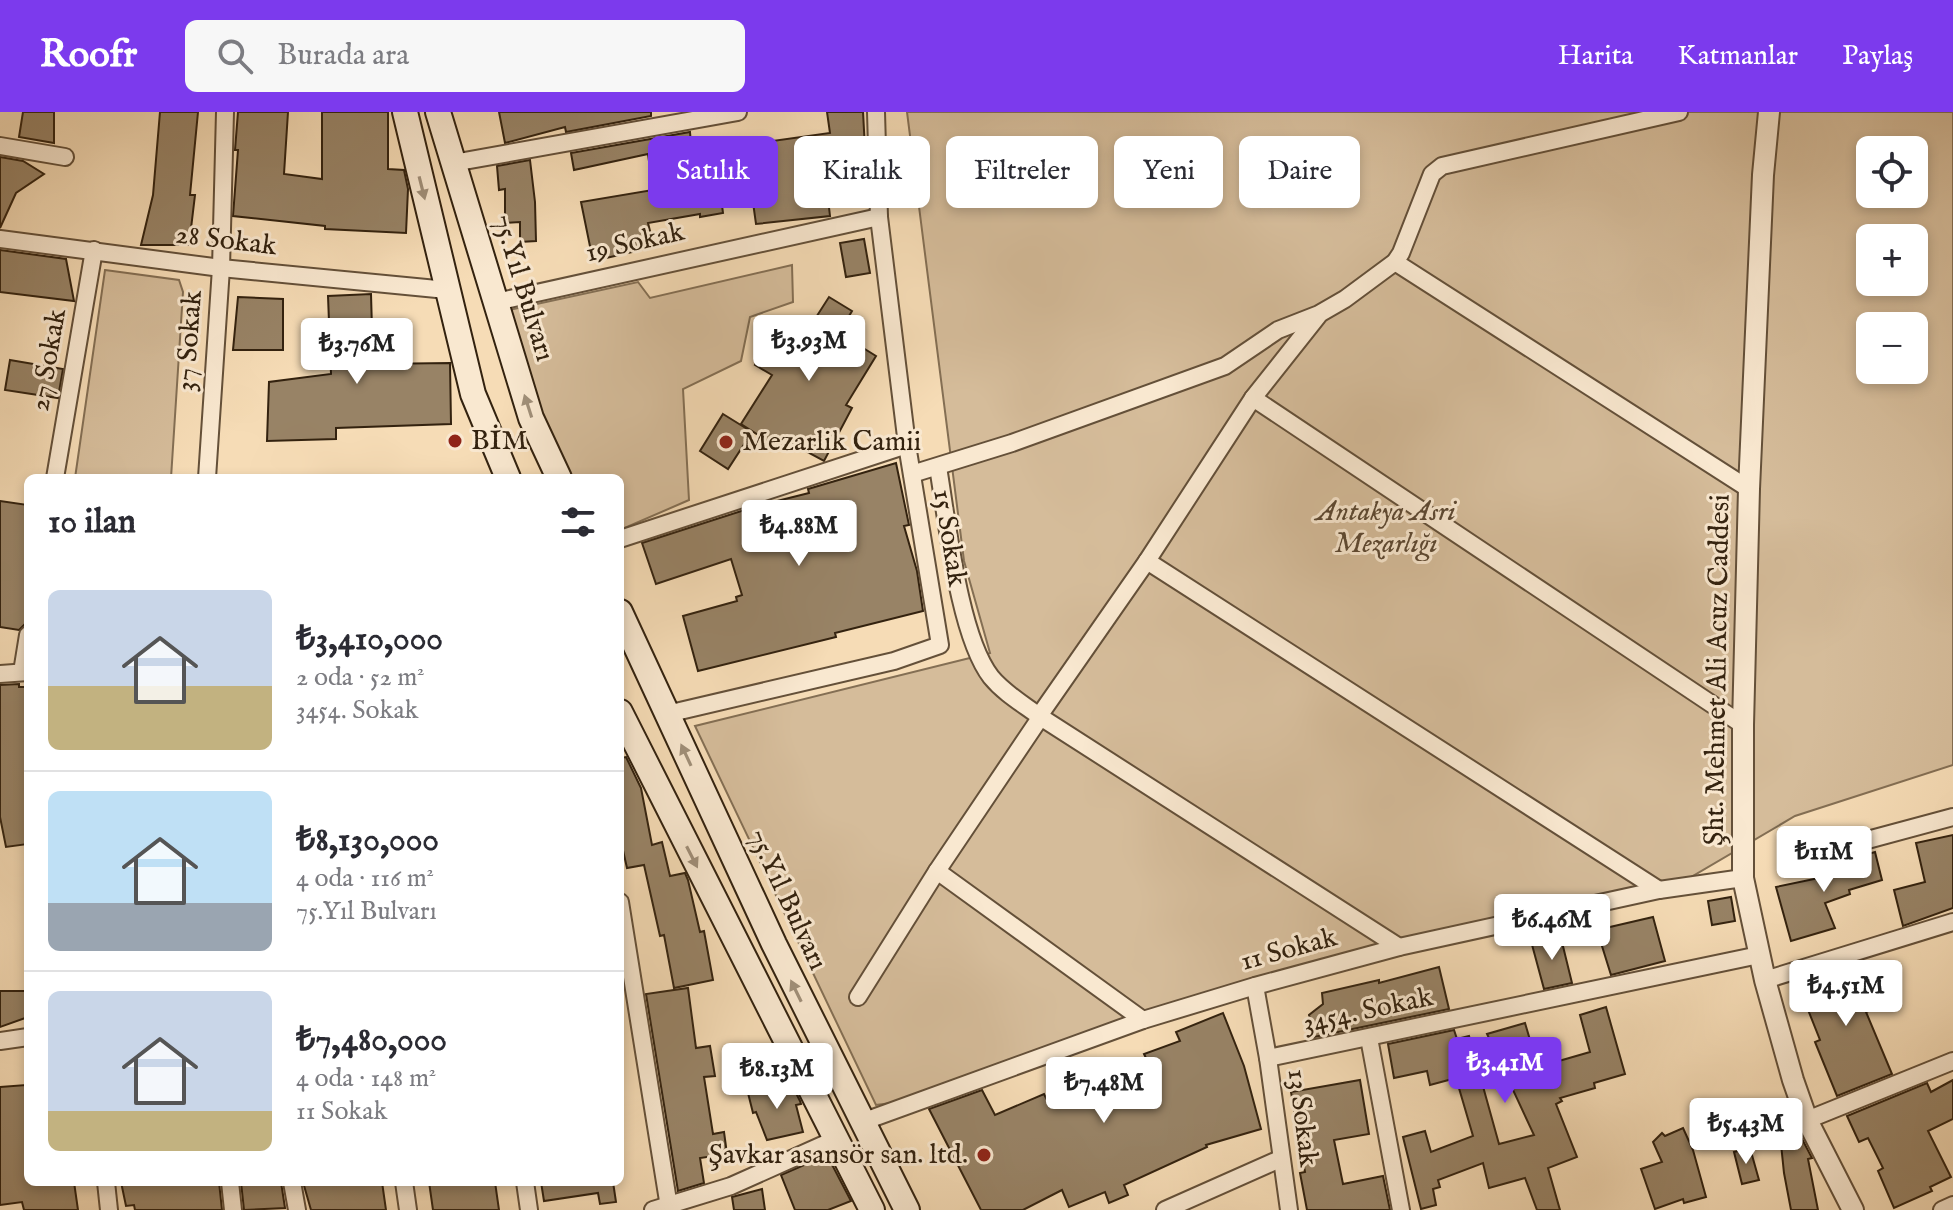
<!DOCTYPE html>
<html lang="tr">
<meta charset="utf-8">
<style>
:root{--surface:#fff;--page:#f7f7f7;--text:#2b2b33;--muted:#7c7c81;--line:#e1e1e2;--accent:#7c3aed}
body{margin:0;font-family:"IM FELL English",serif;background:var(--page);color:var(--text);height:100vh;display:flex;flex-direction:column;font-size:30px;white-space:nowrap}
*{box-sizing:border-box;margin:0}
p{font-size:26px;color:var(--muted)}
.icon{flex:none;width:44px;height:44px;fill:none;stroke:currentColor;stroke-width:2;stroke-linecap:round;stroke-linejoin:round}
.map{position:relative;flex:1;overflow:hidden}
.panel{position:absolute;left:24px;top:362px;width:600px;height:712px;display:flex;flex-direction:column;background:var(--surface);border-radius:12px;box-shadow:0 4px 12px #0003}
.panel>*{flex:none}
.banner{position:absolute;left:648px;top:24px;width:760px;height:72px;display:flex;gap:16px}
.fabs{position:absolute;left:1856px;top:24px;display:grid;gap:16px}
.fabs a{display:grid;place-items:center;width:72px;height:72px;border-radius:12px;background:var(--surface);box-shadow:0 4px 12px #0003;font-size:40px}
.price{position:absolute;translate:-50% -68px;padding:0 18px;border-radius:8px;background:#fff;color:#222;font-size:26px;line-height:52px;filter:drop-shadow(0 2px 4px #0008)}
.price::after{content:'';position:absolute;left:50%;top:48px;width:24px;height:18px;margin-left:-12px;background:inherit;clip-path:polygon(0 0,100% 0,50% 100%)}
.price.on{background:var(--accent);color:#fff}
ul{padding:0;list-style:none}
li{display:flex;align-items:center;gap:24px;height:200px;padding:0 24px}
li+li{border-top:2px solid var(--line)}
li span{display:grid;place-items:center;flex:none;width:224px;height:160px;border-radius:12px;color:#555}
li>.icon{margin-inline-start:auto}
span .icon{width:96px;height:96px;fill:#fffc;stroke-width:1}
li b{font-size:34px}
h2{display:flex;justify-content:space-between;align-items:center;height:96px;padding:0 24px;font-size:34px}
.chip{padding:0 28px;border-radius:12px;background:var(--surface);box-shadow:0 4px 12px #0003;font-size:28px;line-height:72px}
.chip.on{background:var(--accent);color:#fff}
header{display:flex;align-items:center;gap:48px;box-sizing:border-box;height:112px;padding:0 40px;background:var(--accent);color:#fff}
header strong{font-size:38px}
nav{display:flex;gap:44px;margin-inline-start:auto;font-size:28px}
.search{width:560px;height:72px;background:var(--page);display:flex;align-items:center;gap:20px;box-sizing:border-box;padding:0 28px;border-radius:12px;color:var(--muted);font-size:30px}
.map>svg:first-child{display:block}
.green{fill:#d5bc9a;stroke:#846f54;stroke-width:2;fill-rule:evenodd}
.building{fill:#988366;stroke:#33220f;stroke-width:2}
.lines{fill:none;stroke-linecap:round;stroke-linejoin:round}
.minor-casing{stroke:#645039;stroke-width:20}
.tertiary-casing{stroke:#645039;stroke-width:24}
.secondary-casing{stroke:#33220f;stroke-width:28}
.minor{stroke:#f9e8d0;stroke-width:16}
.tertiary{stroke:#f9e8d0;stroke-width:20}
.secondary{stroke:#f9e8d0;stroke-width:24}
.oneway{fill:#a08f79}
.poi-dot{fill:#8f2418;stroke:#f9e8d0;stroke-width:3}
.labels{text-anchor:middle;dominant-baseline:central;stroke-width:6;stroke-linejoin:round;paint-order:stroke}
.street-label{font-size:28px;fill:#33220f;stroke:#f9e8d0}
.poi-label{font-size:28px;fill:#33220f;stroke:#f9e8d0;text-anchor:start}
.park-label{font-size:28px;font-style:italic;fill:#5c4832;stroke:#f9e8d0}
</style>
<header>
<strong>Roofr</strong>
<div class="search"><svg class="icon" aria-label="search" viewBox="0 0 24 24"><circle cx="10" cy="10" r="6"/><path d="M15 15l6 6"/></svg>Burada ara</div>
<nav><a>Harita</a><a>Katmanlar</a><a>Paylaş</a></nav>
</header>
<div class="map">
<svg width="1953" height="1098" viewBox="0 0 1953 1098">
<rect width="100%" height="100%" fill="#f6dcb6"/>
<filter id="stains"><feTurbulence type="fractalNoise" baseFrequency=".0025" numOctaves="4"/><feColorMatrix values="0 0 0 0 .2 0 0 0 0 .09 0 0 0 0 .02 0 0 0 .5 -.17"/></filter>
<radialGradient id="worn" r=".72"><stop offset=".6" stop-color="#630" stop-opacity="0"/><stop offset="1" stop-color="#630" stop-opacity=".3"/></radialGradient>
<g class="green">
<path d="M907 0H1953V653L1795 704 1691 765 1143 908 891 991 876 993 695 614 990 541 964 449ZM1870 38H1914V82H1870ZM1870 126H1914V170H1870ZM1870 214H1914V258H1870Z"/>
<path d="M792 153 793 190 750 205 741 249 683 277 689 388 620 418V366H572L542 303 509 198 638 170 650 186Z"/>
<path d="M105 158 179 168 183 180 171 366H75Z"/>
</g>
<g class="building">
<path d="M23 0H54V31L19 25Z"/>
<path d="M160 0H198L190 83H195L189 133H141L153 83Z"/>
<path d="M238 0H288L284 62 322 67V0H388V57L404 58 408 77 406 121 325 117V114L233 104 238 38H235Z"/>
<path d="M499 0H651V4L566 20 565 15 505 31Z"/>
<path d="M827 0H863L867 73 827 78 830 104 756 112 745 33 830 21Z"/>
<path d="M690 20 695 82 720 78 723 101 700 105V102L648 111 654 135 593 149 581 90 653 78 648 42 574 58 571 41Z"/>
<path d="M0 45 23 49 44 62 16 81 0 116Z"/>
<path d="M530 48 535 90 536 129 520 130V110L505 111V77L499 78 497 54Z"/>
<path d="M864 127 870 161 846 165 840 131Z"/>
<path d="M0 138 66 147 74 189 0 180Z"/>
<path d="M371 182 373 252 450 251 451 312 336 316V327L267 329 269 270 331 262 328 184Z"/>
<path d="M238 185 283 187V238H233Z"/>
<path d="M829 185 852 199 839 221 876 244 846 293 852 296 824 349 789 330 783 339 741 312 772 263 755 253 781 207 806 221Z"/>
<path d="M10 248 63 257 58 286 5 278Z"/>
<path d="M723 302 752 320 728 357 700 339Z"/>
<path d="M896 351 909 413 904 414 917 459 923 499 835 521 836 525 698 559 683 504 737 489 736 485 742 483 731 447 656 472 642 431 757 394 809 381 808 377Z"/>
<path d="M0 389 28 393V493L25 512 19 518 0 515Z"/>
<path d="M19 572V575H28V732L6 735 0 705V573Z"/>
<path d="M626 645 641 676 652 733 662 730 670 764 685 761 688 768 700 820 704 819 713 868 674 876 664 823 660 824 644 753 627 756 622 734 620 735V646Z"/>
<path d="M1953 723V796L1903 814 1894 778 1925 770 1916 731Z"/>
<path d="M1875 740 1882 768 1849 778 1850 782 1825 791 1835 816 1791 829 1776 775 1819 766 1817 757Z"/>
<path d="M1731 785 1735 809 1712 813 1708 789Z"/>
<path d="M1653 805 1665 849 1611 863 1597 818Z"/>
<path d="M1560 822 1572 871 1544 877 1531 829Z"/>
<path d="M1862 850 1879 895 1866 900 1892 962 1837 984 1815 930 1820 928 1799 875Z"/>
<path d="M1439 855 1449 897 1314 925 1309 903 1323 892 1322 881 1379 868V871Z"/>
<path d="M688 876 696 936 710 934 715 964 704 965 713 1022 724 1020 727 1042 700 1046 704 1071 678 1079 646 882Z"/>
<path d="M0 879H28V905L0 915Z"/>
<path d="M1606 895 1625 962 1594 971 1595 976 1560 986 1562 989 1556 992 1577 1045 1548 1056 1560 1098H1537L1525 1066 1489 1076 1483 1051 1438 1068 1440 1075 1433 1077 1436 1093 1421 1097 1403 1025 1425 1019 1431 1040 1473 1024 1456 966 1430 973 1427 959 1394 966 1388 932 1454 918 1457 927 1469 924 1499 1032 1534 1023 1487 922 1525 911 1538 955 1590 940 1580 903Z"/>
<path d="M1223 901 1244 954 1261 1017 1206 1033 1207 1035 1124 1073 1128 1083 1109 1091 1105 1080 1069 1095 1062 1078 1023 1098H981L929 997 982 978 995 1003 1044 982 1048 990 1146 946 1144 942 1180 929 1176 920Z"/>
<path d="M1360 968 1369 1022 1334 1028 1343 1072 1383 1064 1390 1098H1307L1300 1061 1305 1060 1291 980Z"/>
<path d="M1953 968V1007L1928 1019 1951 1065 1930 1075 1932 1079 1894 1096 1878 1059 1883 1056 1868 1026 1859 1030 1847 1004 1927 971 1931 980Z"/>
<path d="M791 971 800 989 801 992 796 993 803 1020 767 1028 756 1000 753 1001 748 981Z"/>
<path d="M26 973 28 1070H74L78 1098H24L22 1090 0 1093V975Z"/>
<path d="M1683 1016 1693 1038 1706 1085 1684 1091 1683 1087 1655 1097 1641 1057 1662 1050 1653 1030 1662 1021 1665 1024Z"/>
<path d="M1801 1025 1812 1046 1808 1047 1818 1098H1791L1784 1061 1781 1032Z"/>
<path d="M1750 1036 1759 1068 1742 1072 1734 1040Z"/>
<path d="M827 1043 851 1089 828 1098H795L781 1063Z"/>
<path d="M121 1070H219L222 1098H135L134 1093 126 1094Z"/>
<path d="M241 1070H281L285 1096 244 1098Z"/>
<path d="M303 1070H382L386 1098H311Z"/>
<path d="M429 1070H495L499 1098H433Z"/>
<path d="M541 1070H613L616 1090 600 1092 598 1081 544 1089Z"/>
<path d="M762 1077 765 1098H734L732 1085Z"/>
</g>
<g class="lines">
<defs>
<g id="minor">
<path d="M0 34 65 45"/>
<path d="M453 51 738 0"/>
<path d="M0 127 221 156 447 178"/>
<path d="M1395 150 1749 377"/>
<path d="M496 190 879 105"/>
<path d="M1253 286 1743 613"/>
<path d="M938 355C947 408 959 524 991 565 1004 581 1023 592 1039 604L1399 835"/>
<path d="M912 362 1012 331 1225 254 1278 218 1319 202 1345 187 1395 150 1401 141 1432 62 1442 54 1679 0"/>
<path d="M55 366 94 138"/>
<path d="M207 366 221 156 225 0"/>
<path d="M620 427 907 333"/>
<path d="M1147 449 1659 778"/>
<path d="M22 560 28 523"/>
<path d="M0 562 28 560"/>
<path d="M667 602 894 549 940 533 907 333 879 105 876 0"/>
<path d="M1860 730 1953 705"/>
<path d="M937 759 1143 908"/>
<path d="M620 790 669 1095"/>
<path d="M1765 868 1953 810"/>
<path d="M1255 874 1268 946 1289 1098"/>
<path d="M858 885 937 759 1040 606 1039 604 1147 449 1253 286 1318 204"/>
<path d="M1369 926 1401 1098"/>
<path d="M0 929 28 925"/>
<path d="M1268 946 1759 843"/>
<path d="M1807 1008 1953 949"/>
<path d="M862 1010 1143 908 1255 874 1399 835 1659 778 1743 766"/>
<path d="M106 1070 109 1098"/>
<path d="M230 1070 233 1098"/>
<path d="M292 1070 297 1098"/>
<path d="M404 1070 408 1098"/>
<path d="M525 1070 529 1098"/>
<path d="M653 1098 731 1074 836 1027"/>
<path d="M1165 1098 1280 1047"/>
<path d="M1942 1098 1953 1093"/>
</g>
<path id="tertiary" d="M1769 0 1763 63 1749 377 1743 613V766L1765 868 1793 968 1807 1008 1853 1098"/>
<g id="secondary">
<path d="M405 0 473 282 508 366"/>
<path d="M438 0 531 306 559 366"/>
<path d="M620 500 774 832 907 1098"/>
<path d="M620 600 872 1098"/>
</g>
</defs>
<use href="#minor" class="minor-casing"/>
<use href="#tertiary" class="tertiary-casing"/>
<use href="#secondary" class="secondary-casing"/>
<use href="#minor" class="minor"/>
<use href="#tertiary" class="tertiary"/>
<use href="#secondary" class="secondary"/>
</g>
<defs><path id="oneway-solid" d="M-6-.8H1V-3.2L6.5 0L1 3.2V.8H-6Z" transform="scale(2)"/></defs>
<g class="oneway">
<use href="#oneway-solid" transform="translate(422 76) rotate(76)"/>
<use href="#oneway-solid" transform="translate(528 294) rotate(-108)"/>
<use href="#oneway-solid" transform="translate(686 643) rotate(-115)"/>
<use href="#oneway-solid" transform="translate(692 745) rotate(63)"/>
<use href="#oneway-solid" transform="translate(796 879) rotate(-116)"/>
</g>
<g class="poi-dot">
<circle cx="455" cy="329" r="8"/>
<circle cx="726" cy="330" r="8"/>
<circle cx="984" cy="1043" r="8"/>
</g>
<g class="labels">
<g class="street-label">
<text transform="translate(226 129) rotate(7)">28 Sokak</text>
<text transform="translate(635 131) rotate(-13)">19 Sokak</text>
<text transform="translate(523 176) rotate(73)">75.Yıl Bulvarı</text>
<text transform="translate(190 229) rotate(-86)">37 Sokak</text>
<text transform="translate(49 248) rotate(-80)">27 Sokak</text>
<text transform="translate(949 426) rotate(81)">15 Sokak</text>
<text transform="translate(1718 558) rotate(-89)">Şht. Mehmet Ali Acuz Caddesi</text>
<text transform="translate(787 788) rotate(65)">75.Yıl Bulvarı</text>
<text transform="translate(1289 838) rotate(-15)">11 Sokak</text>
<text transform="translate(1368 899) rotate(-12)">3454. Sokak</text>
<text transform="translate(1302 1006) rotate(83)">13 Sokak</text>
</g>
<g class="poi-label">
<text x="471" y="329">BİM</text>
<text x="742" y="330">Mezarlik Camii</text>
<text x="968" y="1043" text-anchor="end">Şavkar asansör san. ltd.</text>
</g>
<g class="park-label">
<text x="1386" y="400">Antakya Asri<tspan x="1386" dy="32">Mezarlığı</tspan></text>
</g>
</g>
<rect width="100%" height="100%" filter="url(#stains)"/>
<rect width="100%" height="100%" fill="url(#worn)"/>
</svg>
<div class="fabs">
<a><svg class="icon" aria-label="locate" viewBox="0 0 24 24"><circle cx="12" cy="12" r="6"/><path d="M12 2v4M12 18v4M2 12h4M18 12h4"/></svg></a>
<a>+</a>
<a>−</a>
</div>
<b class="price" style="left:809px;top:271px">₺3.93M</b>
<b class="price" style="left:357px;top:274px">₺3.76M</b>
<b class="price" style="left:799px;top:456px">₺4.88M</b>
<b class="price" style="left:1824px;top:782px">₺11M</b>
<b class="price" style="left:1552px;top:850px">₺6.46M</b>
<b class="price" style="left:1846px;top:916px">₺4.51M</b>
<b class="price on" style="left:1505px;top:993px">₺3.41M</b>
<b class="price" style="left:777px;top:999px">₺8.13M</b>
<b class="price" style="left:1104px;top:1013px">₺7.48M</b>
<b class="price" style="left:1746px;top:1054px">₺5.43M</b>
<div class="banner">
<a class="chip on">Satılık</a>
<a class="chip">Kiralık</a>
<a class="chip">Filtreler</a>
<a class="chip">Yeni</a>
<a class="chip">Daire</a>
</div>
<section class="panel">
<h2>10 ilan<svg class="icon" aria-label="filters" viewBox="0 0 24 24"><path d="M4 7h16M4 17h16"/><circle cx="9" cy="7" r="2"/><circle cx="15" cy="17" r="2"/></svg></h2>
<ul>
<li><span style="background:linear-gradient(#c9d6e8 60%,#c2b280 0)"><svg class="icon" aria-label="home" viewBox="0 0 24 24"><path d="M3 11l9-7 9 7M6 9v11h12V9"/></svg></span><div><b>₺3,410,000</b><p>2 oda · 52 m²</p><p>3454. Sokak</p></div></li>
<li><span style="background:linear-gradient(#bfe0f5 70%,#9aa5b1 0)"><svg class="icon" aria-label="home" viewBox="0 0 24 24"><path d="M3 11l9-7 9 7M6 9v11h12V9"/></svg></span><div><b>₺8,130,000</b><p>4 oda · 116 m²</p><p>75.Yıl Bulvarı</p></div></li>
<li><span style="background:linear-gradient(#c9d6e8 75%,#c2b280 0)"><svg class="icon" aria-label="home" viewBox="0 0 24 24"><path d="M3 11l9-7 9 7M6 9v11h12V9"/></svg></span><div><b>₺7,480,000</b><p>4 oda · 148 m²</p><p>11 Sokak</p></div></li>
</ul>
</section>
</div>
